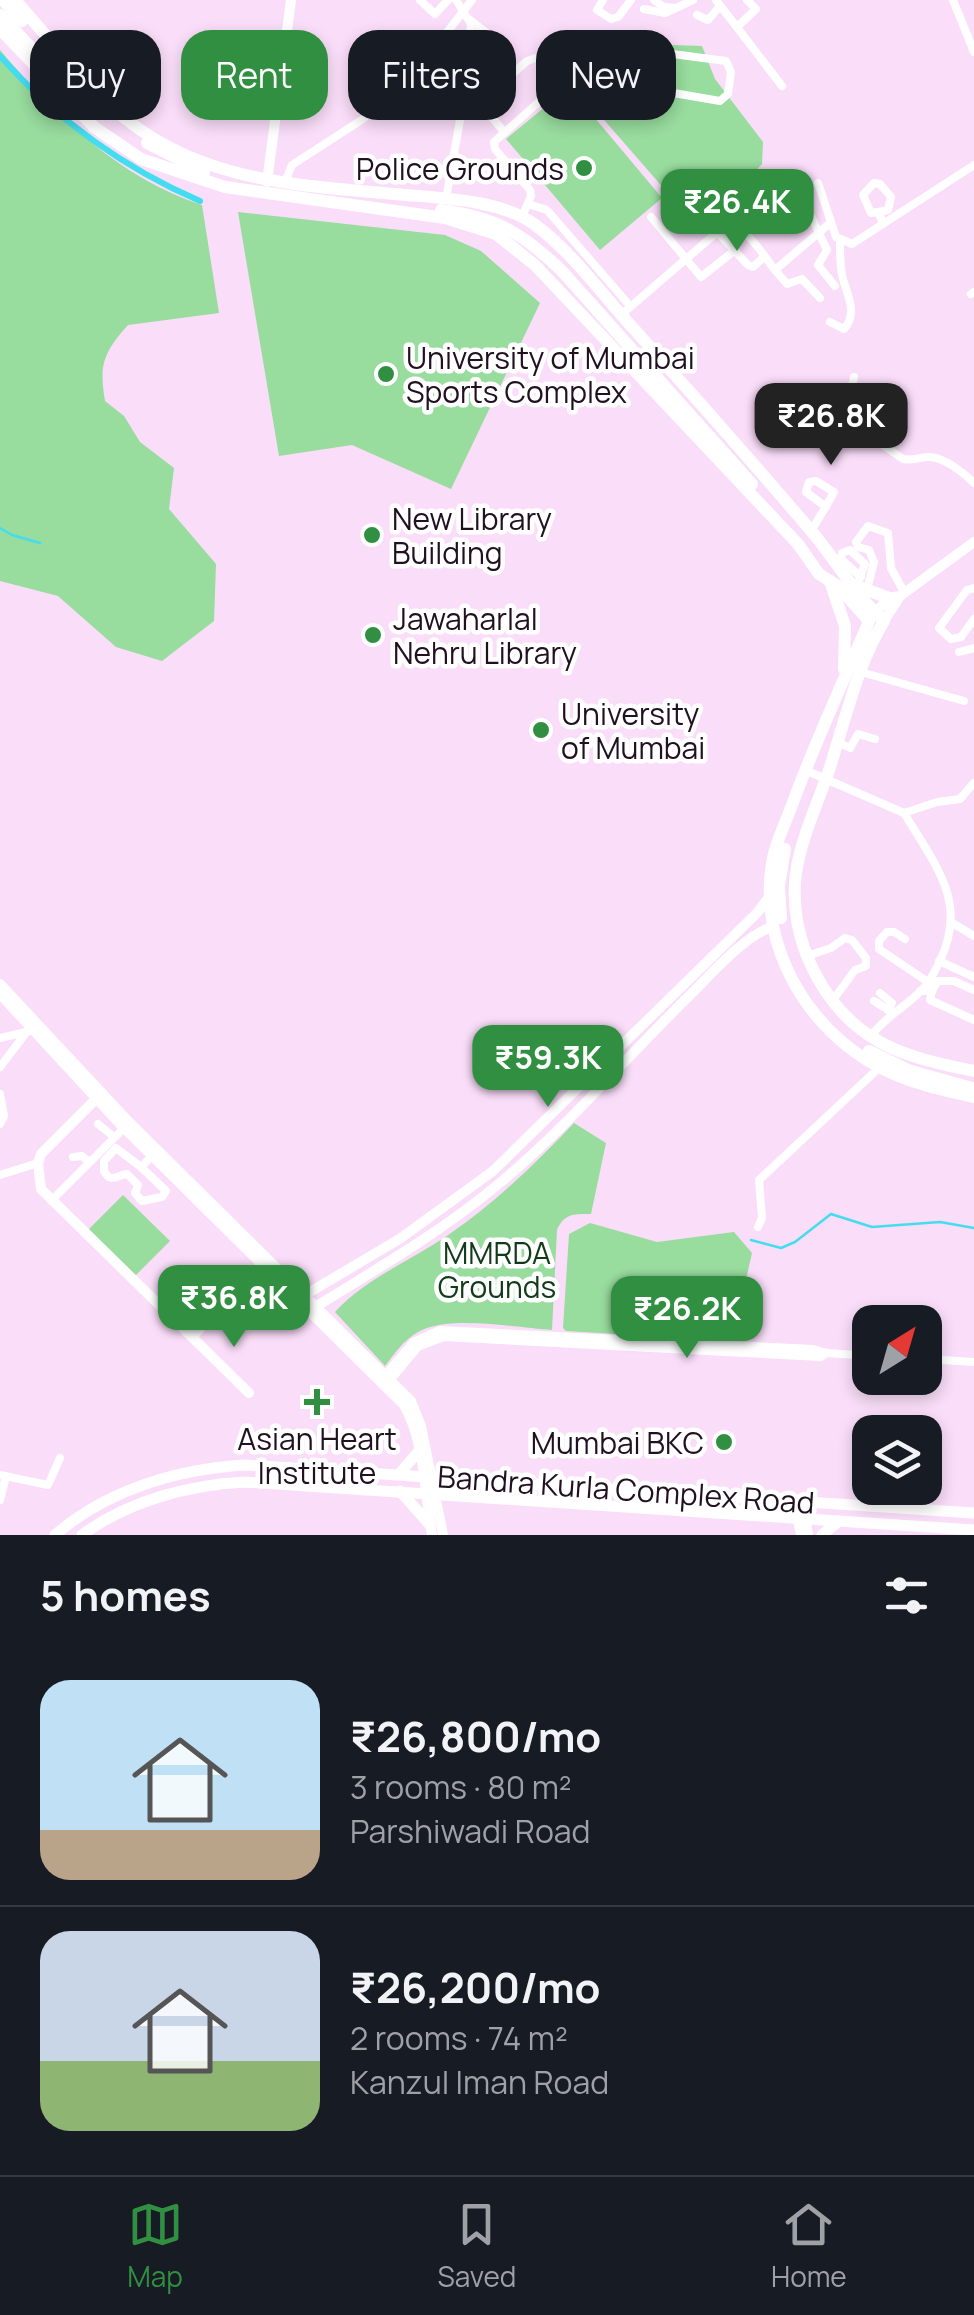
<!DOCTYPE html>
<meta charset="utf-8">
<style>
:root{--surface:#171b24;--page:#20242c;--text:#f1f3f6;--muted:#9ea1a6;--line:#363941;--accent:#308f41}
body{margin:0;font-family:Manrope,sans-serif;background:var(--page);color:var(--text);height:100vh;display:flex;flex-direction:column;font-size:38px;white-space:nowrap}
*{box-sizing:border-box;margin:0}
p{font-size:32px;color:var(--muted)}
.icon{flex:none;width:55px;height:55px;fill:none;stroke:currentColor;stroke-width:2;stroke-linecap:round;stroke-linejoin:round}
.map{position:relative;height:1535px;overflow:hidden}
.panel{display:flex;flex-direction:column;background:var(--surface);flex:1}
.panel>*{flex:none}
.hud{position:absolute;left:30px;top:30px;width:915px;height:90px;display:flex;gap:20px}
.needle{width:65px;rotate:37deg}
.fabs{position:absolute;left:852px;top:1305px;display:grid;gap:20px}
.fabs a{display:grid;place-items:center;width:90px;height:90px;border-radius:20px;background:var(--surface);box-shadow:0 5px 15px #0003;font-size:50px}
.price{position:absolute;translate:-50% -85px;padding:0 22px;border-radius:20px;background:var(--accent);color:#fff;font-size:32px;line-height:65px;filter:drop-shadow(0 2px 5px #0008)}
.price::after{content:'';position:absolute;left:50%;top:60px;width:30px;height:22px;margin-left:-15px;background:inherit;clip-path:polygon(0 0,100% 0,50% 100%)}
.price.on{background:#222;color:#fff}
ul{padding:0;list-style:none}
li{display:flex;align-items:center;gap:30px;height:250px;padding:0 40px}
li+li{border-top:2px solid var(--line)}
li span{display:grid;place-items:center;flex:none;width:280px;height:200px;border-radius:30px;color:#555}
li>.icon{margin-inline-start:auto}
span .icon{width:120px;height:120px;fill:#fffc;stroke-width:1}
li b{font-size:42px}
h2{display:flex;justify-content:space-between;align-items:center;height:120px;padding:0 40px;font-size:42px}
.tag{padding:0 35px;border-radius:30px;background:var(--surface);box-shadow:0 5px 15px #0003;font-size:35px;line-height:90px}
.tag.on{background:var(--accent);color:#fff}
.menu{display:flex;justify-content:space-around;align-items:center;height:140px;border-top:2px solid var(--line);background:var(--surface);font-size:28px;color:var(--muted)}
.menu a{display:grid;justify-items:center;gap:5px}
.menu .on{color:var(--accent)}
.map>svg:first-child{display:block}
.green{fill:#98dc9e}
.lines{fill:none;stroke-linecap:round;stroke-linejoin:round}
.stream{stroke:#44ddef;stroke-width:2.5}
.canal{stroke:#44ddef;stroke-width:6}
.street{stroke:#fff;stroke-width:8}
.secondary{stroke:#fff;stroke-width:10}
.primary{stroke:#fff;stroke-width:11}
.highway{stroke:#fff;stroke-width:12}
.poi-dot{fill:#308f41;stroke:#fff;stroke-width:4}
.labels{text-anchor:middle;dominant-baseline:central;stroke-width:9;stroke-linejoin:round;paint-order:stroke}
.poi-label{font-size:30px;fill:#201020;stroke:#fff;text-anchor:start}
.park-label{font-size:30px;fill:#123c19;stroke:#fff}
.street-label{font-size:30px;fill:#201020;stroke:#fff}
</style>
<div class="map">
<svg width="974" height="1535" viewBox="0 0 974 1535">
<rect width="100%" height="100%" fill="#faddf9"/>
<g class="green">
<path d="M644 44 702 46 715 79 763 142 762 164 700 230 558 67Z"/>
<path d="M0 50C55 115 119 178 202 205L219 313 128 325C103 353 99 365 105 401L124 416 140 442 174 468 169 509 216 564 214 621 162 661 116 647 58 596 0 581Z"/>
<path d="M569 87 662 198 600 250 506 139Z"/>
<path d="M238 212 445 235 481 251 540 303 451 489 352 445 279 456Z"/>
<path d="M574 1123 606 1143 591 1214C575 1214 564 1213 557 1230L552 1330C517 1328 448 1314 418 1332 404 1340 394 1354 385 1366L335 1312C367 1277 413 1260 451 1233 496 1202 536 1163 574 1123Z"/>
<path d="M123 1195 170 1241 135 1276 88 1230Z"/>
<path d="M590 1223 657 1242 734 1232 752 1253 732 1341 566 1331 563 1328 569 1234Z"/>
</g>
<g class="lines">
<g class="stream">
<path d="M0 528 12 535 40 543"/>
<path d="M751 1240 781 1248 795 1242 831 1214 872 1227 940 1222 974 1228"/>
</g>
<path class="canal" d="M0 56C57 120 121 167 200 201"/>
<g class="street">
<path d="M420 0 435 14 448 0"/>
<path d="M603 0 597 10 611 19 618 17 631 0"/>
<path d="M654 0 664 7 675 8"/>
<path d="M716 0 782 86"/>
<path d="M953 0 974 52"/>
<path d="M644 9 665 13 693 0"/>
<path d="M697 15 708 20 720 6"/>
<path d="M470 20 498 42 488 51 471 37"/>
<path d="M738 26 756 9 747 0"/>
<path d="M441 89 451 83 460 85"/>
<path d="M430 96 447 108 459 85"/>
<path d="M504 132 482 105 484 99 527 61 542 56 559 64 569 75"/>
<path d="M285 182 292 165 363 119 444 36 472 0"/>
<path d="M818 183 836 237 852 244 974 165"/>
<path d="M446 199 466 86 471 24 456 0"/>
<path d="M528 204 547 210 630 306"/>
<path d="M878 212 888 210 891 197 880 184 874 183 863 195 871 213 878 212 883 223"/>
<path d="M811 216 827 250 818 265 835 286"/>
<path d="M522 217 531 196 530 190 495 149 494 142 569 75 598 80 720 101 728 94 731 72 726 61 619 47 610 49 598 80"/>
<path d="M651 217 701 277 734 251"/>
<path d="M717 232 748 265 753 267 764 257"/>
<path d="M775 270 787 284 802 279 820 298"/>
<path d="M971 294 974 292"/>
<path d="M621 315 722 228C746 222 761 253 775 270L830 223"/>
<path d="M830 322 844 329C859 313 846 293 842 275 840 264 840 252 840 242"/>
<path d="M854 377 849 401 867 434 903 459C913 461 919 457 929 457 944 457 964 473 974 483"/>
<path d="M811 531C819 518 827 505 834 492L816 481 809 482 806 492 826 507"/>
<path d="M842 553 850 550 865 564 857 586"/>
<path d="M840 558 861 577"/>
<path d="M867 590 874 562 869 550 858 547 856 542 868 526 888 533 891 568 904 592"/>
<path d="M961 637 951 639 939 628 967 590 974 588"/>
<path d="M961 637 974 619"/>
<path d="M959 652 974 648"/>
<path d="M861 672 964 701"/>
<path d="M838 742 850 748 858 734 875 739"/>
<path d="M805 770 904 813 937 802 960 799 974 783"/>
<path d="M954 924 974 936"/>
<path d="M905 939 894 932H887L879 941V949L928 982"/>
<path d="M807 956 831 948 845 938 852 940 866 958V966L855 970 833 1000"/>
<path d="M939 961 974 977"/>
<path d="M920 991H932L938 981H954L974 990"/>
<path d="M932 991 930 1000 974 1020"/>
<path d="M880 993 892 1003 888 1010"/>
<path d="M874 1001 892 1012"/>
<path d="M871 1036C887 1014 912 1004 928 983 974 909 942 876 904 813"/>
<path d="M0 1038 34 1030"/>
<path d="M0 1067 25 1034"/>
<path d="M0 1094 4 1116 0 1124"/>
<path d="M98 1124 114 1137"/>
<path d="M73 1157 82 1156 89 1162"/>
<path d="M141 1167 166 1191 162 1197 142 1201 135 1193 138 1185 127 1174C117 1175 111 1184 104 1171V1161L116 1148 141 1167 152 1156"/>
<path d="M0 1175 38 1163"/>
<path d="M51 1201 124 1128"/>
<path d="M758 1227 762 1218 759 1180 880 1067"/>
<path d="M925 1359 974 1362"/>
<path d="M383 1377 413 1342 440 1330 813 1349 827 1353 870 1356"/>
<path d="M389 1382 418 1347 444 1337 821 1357 827 1353"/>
<path d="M0 1475 48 1485 60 1458"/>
<path d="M0 1500 6 1476"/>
</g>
<g class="secondary">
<path d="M267 182 291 0"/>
<path d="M875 613 889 598 900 596 974 542"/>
<path d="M884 621 900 596"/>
<path d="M0 984 127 1120 411 1401 421 1426 443 1535"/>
<path d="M0 994 122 1126 404 1405C426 1444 424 1493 432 1535"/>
<path d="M101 1094 41 1154 38 1163 41 1189 249 1393"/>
<path d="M305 1295 401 1238 493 1171 757 913 769 897"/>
<path d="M317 1306C380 1267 444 1230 501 1182 567 1127 624 1060 686 999 706 980 747 932 773 927"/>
<path d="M192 1337 267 1259"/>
<path d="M794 1501 801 1535"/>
<path d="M803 1501 808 1535"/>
</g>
<g class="primary">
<path d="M399 1474 419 1451"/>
<path d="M400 1491 430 1525"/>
<path d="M55 1535C107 1490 177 1469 245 1465L974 1513"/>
<path d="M82 1535C128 1501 188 1485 245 1482L974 1530"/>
<path d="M822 1535 839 1521"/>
</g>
<g class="highway">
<path d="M3 0 22 21"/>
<path d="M15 0C47 36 77 74 112 107 191 181 294 185 395 194 438 198 499 199 534 224 571 251 602 294 633 328 694 396 754 464 813 533 837 562 856 596 884 621 858 663 846 717 831 764 820 799 801 837 796 873 787 937 823 1011 880 1042 909 1058 941 1064 974 1071"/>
<path d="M0 15 79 98 102 109"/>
<path d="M0 29 94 127 141 159 225 187 445 218 496 234 535 265 798 544 819 574 838 586 869 621C843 683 815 742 792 805 785 824 775 844 772 863 758 945 807 1029 879 1067 909 1083 942 1090 974 1097"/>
<path d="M147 143 204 172"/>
<path d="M441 210C496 217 522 233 561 270L752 484"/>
<path d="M830 581 845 626 844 669"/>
<path d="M851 584 889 598"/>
<path d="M781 918 779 886 785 849"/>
<path d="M869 1051 908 1070 972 1088"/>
</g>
</g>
<g class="poi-dot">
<circle cx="584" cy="168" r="10"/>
<circle cx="386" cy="374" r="10"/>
<circle cx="372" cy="535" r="10"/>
<circle cx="373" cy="635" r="10"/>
<circle cx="541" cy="730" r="10"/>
<path d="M312 1387h10v10h10v10h-10v10h-10v-10h-10v-10h10z"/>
<circle cx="724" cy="1442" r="10"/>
</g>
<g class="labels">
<g class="poi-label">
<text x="564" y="168" text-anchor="end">Police Grounds</text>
<text x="406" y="357">University of Mumbai<tspan x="406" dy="34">Sports Complex</tspan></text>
<text x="392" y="518">New Library<tspan x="392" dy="34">Building</tspan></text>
<text x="393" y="618">Jawaharlal<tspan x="393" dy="34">Nehru Library</tspan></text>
<text x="561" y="713">University<tspan x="561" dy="34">of Mumbai</tspan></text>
<text x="317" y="1438" text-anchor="middle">Asian Heart<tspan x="317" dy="34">Institute</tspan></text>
<text x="704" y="1442" text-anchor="end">Mumbai BKC</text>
</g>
<g class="park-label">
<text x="497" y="1252">MMRDA<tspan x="497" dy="34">Grounds</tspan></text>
</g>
<g class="street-label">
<text transform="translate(626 1489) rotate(4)">Bandra Kurla Complex Road</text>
</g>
</g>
</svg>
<div class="fabs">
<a><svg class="needle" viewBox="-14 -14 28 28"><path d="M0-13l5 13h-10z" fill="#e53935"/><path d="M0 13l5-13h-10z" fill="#9ea1a6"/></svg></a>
<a><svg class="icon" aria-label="layers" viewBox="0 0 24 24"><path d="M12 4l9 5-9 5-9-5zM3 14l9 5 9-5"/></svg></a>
</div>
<b class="price" style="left:737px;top:254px">₹26.4K</b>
<b class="price on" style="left:831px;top:468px">₹26.8K</b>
<b class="price" style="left:548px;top:1110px">₹59.3K</b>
<b class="price" style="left:234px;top:1350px">₹36.8K</b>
<b class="price" style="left:687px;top:1361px">₹26.2K</b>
<div class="hud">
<a class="tag">Buy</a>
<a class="tag on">Rent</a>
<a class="tag">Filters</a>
<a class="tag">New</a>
</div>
</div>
<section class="panel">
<h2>5 homes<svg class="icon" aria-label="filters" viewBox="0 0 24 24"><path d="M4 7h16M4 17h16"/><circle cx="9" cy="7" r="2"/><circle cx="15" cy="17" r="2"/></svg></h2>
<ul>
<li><span style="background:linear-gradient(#bfe0f5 75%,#b9a48a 0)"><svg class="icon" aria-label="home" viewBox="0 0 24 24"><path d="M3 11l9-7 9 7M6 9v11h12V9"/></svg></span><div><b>₹26,800/mo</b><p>3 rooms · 80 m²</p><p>Parshiwadi Road</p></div></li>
<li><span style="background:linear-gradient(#c9d6e8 65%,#8fb573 0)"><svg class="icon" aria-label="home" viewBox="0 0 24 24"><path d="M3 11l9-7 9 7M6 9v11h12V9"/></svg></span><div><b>₹26,200/mo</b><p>2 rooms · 74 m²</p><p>Kanzul Iman Road</p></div></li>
</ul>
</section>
<nav class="menu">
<a class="on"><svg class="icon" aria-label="map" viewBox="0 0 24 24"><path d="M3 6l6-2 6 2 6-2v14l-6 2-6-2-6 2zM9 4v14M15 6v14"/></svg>Map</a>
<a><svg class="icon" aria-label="saved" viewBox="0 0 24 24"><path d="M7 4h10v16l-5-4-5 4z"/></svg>Saved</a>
<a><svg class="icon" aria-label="home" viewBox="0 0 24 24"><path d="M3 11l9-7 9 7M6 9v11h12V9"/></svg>Home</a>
</nav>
